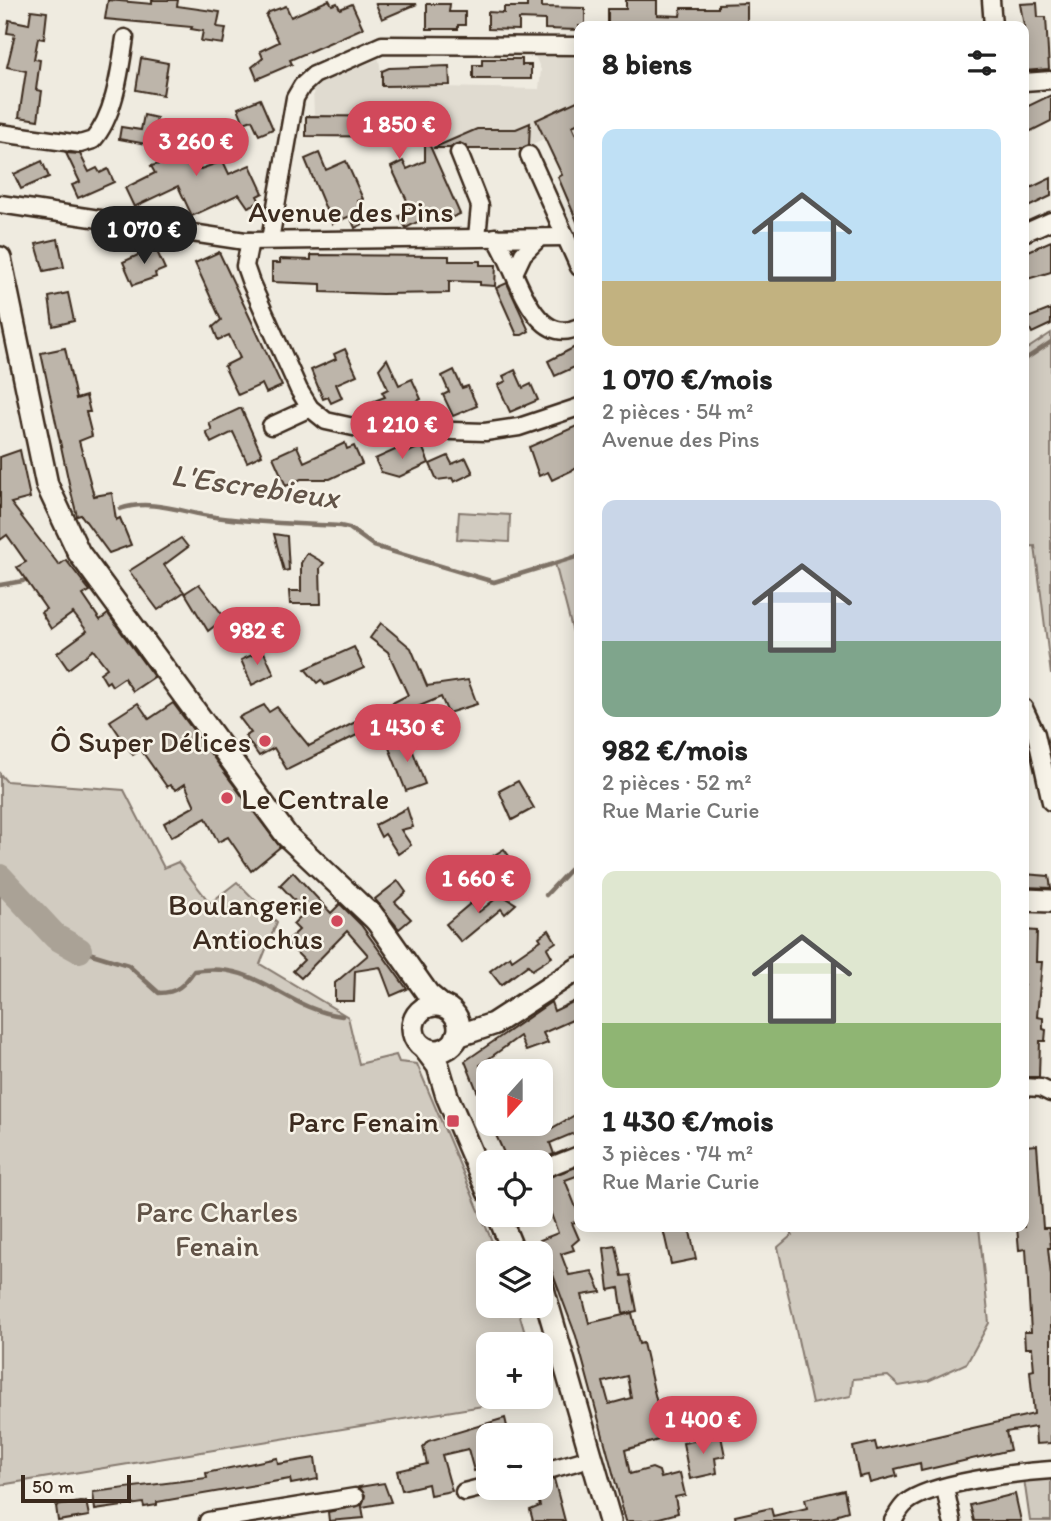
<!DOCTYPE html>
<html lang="fr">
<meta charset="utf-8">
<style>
:root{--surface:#fff;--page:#f2f2f2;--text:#222;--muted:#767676;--accent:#d1495b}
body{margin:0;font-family:Itim,sans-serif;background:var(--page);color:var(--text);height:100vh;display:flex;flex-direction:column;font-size:26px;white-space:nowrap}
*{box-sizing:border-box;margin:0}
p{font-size:23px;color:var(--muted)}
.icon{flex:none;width:38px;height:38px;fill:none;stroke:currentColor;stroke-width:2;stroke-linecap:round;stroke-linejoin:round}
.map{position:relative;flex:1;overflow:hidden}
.details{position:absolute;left:574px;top:21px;width:455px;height:1211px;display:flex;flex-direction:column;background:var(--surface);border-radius:14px;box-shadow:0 4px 18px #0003}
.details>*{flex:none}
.needle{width:46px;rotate:201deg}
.tools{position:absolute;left:476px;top:1059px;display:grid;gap:14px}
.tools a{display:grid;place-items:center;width:77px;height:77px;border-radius:14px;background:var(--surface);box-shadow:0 4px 18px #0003;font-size:35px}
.scale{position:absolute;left:21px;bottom:18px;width:110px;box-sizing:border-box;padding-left:7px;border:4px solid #3b2a1e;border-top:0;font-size:19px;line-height:24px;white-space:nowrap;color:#3b2a1e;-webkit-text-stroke:5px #f7f3e8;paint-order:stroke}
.price{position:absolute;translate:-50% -60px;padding:0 16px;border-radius:24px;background:var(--accent);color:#fff;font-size:23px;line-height:46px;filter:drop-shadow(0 2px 4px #0008)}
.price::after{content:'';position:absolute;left:50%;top:42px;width:21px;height:16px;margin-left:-10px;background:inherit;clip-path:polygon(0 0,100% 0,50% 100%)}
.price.current{background:#222;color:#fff}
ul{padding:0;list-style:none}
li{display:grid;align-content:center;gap:14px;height:371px;padding:0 28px}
li span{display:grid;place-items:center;height:217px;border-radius:14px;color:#555}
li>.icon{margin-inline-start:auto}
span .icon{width:126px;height:126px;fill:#fffc;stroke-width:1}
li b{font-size:30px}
h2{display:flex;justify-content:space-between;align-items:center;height:84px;padding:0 28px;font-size:30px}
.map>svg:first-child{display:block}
.built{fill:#e0dbd0}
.green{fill:#d1cbc0;stroke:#867a6f;stroke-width:2}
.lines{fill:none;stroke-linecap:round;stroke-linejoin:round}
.stream{stroke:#7e7266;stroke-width:4.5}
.river{stroke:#aaa296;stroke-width:26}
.building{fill:#bdb5aa;stroke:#3b2a1e;stroke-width:2;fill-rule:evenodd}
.street-casing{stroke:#3b2a1e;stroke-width:21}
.secondary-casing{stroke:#3b2a1e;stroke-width:26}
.street{stroke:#f7f3e8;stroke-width:16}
.secondary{stroke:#f7f3e8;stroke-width:21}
.poi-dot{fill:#d1495b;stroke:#f7f3e8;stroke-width:2.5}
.labels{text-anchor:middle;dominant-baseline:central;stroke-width:5;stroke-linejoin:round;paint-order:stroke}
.street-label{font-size:30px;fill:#3b2a1e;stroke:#f7f3e8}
.poi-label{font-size:30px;fill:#3b2a1e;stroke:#f7f3e8;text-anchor:end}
.park-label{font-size:30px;fill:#605246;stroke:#f7f3e8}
.water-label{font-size:32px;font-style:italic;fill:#625448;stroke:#f7f3e8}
</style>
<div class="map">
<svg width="1051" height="1521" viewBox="0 0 1051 1521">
<rect width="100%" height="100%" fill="#efebe0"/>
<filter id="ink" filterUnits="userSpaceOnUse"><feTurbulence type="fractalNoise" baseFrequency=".0143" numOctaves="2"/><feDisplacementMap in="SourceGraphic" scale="14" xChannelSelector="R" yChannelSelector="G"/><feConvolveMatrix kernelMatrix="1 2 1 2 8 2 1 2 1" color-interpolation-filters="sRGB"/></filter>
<g filter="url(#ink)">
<path class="built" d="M535 56 579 58V123L530 145 529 149 425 148 424 137 306 136V116H314L313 86 379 59 383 86 539 89 541 70Z"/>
<g class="green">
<path d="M1051 333V675L1035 546 1024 547V351Z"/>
<path d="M459 512 510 515 509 542 457 539Z"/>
<path d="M579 554V656L555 563Z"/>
<path d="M0 774 6 781 124 790 164 868 178 862 210 903 237 882 277 922 260 964 348 1017 359 1064 396 1055 399 1062 417 1064 497 1253H488V1306H517L528 1344H488V1396L538 1397 0 1485Z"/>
<path d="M792 1227H979L989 1323 967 1363 928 1381 899 1386 888 1376 853 1379 851 1396 812 1404 778 1247 792 1235Z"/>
<path d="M1051 1478V1521H1030L1024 1479Z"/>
</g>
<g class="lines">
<g class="stream">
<path d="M1024 360 1051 342"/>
<path d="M120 509C151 498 184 513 215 517 256 523 298 524 340 526L349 528 374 546 494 582 579 556"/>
<path d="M0 585 23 581 29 577"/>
<path d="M546 895 579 860"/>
<path d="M79 950 128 965 159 993C177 993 184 985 194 971 258 960 283 1009 342 1016"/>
</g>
<path class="river" d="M0 877 56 937 79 950"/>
</g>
<g class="building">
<path d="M108 0 152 4V0H178L177 6 220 12 217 27 226 28 223 44 201 41 203 31 191 29 192 27 105 19Z"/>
<path d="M329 0 332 5 337 3 340 9 352 4 363 28 290 60 292 64 257 79 252 67 263 58 260 51 279 42 266 16 269 12 286 6 291 17Z"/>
<path d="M527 0H542V7L585 8V26H579V30L545 29V20L519 19V30L488 29V12L504 13V7H527Z"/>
<path d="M626 0H657V15L680 16 681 8H718V4L747 3V26H608V9H626Z"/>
<path d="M1037 3 1038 17H1046L1049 69 1024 71V26L1020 4Z"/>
<path d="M376 4H417L382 19Z"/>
<path d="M427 4H450L449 12H465V25H458V29H427Z"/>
<path d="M31 10 47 12 44 39 38 38 34 59 40 60 36 90 42 91 38 120 19 117 26 71 7 67 15 34 7 33 9 20 29 24Z"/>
<path d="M141 58 168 63 163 95 136 90Z"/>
<path d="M482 59H522V65H531V79H473V65H482Z"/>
<path d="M449 66 450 85 382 86V71L389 68Z"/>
<path d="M1051 95V121L1027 133 1024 108Z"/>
<path d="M260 99 273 129 259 135 252 120 244 123 238 108Z"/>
<path d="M579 100V123L572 126 579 142V226L558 177 562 175 536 120Z"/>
<path d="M144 115 157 118 152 145 119 139 121 127 141 130Z"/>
<path d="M306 116 430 117V137H426L460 214 441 222 436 212 406 228 399 216 412 211 391 167 403 161 407 169 425 161V137L306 136Z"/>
<path d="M530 123 529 145 521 149H468L460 143 450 148H433L477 129H516Z"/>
<path d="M181 126 217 132 200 139 195 171 223 161 229 174 250 165 263 193 257 196 260 202 248 207 239 194 192 216 178 186 134 207 125 188 155 173 151 166 173 161Z"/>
<path d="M66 153 80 154 89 172 97 168 100 173 108 169 114 182 78 198 72 185 80 182Z"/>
<path d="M319 153 326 170 346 161 363 199 358 201 367 222 355 228 350 216 332 224 305 159Z"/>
<path d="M42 161 49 177 21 189 14 174Z"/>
<path d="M1051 178V196L1024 209V191Z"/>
<path d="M58 239 64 267 44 271 36 244Z"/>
<path d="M1051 241V272L1024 280V253Z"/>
<path d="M155 247 165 269 155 273 156 277 133 285 123 262Z"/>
<path d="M219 252 282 386 266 393 262 384 238 395 224 366 240 358 229 335 218 340 213 327 221 320 195 263Z"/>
<path d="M311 255 449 256V261H480V265H496L495 286 480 285V282L449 281V293L382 294 321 292V284L272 282V263H280V259L311 260Z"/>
<path d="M507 283 529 331 522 335H517L496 288Z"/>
<path d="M68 293 74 321 53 326 49 297Z"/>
<path d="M1051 309V324L1032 333 1025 319Z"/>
<path d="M579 345V365L555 376 548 361Z"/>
<path d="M65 348 76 399 86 396 90 412H86L92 436 79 441 94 496 112 493 116 520 120 518 131 545 109 553 81 515 77 516 70 488 41 353Z"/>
<path d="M345 349 357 375 336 384 342 398 331 403 328 397 323 399 311 370 336 359 334 354Z"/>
<path d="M387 359 399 385 412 379 421 399 391 414 388 408 379 412 374 401 385 397 382 392 388 389 379 369Z"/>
<path d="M454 370 462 388 468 386 477 406 453 416 443 395 449 392 442 376Z"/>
<path d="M515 370 523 388 531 384 538 400 510 412 498 385 506 381 503 376Z"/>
<path d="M241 408 262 455 247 462 233 432 211 443 206 432 212 430 209 423Z"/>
<path d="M579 425V467L552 480 548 472 539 476 529 447Z"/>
<path d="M345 443 347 449 354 446 362 464 330 479H301L286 486 273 457 297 446 304 462Z"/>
<path d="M406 445 409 452 422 446 429 463 399 477 381 472 375 459Z"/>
<path d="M20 450 30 498 11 503 59 565 66 560 90 591 83 595 100 620 108 614 154 677 133 691 124 678 112 686 109 681 106 683 100 673 107 668 93 650 68 669 57 653 87 631 73 613 51 629 41 612 46 609 17 567 26 562 7 535 0 540V457Z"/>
<path d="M448 456 452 464 466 458 473 473 454 482 452 478 437 480 430 464Z"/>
<path d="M274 534 287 536 289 570 284 571Z"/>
<path d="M181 538 188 547 164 565 184 592 158 610 129 571Z"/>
<path d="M307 553 324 563 320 568 321 604H290L289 591H301V563Z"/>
<path d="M199 584 225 618 208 631 185 593Z"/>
<path d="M381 623 411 648 427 686 468 680 477 704 448 713 441 697 391 718 287 770 274 748 259 756 245 736 251 733 239 717 264 705 269 712 277 707 309 746 408 695 388 652 370 638Z"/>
<path d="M354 647 364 668 325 685 321 680 317 683 305 669Z"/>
<path d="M263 650 274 674 252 685 241 660Z"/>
<path d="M138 703 149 719 173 703 280 847 251 871 228 837 218 842 206 818 171 837 164 823 195 806 185 784 176 790 170 785 167 787 141 750 133 755 110 721Z"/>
<path d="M408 738 425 784 406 791 388 745Z"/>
<path d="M518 781 534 808 512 820 499 791Z"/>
<path d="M407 808 413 827 401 830 411 845 398 854 385 834 381 837 375 825Z"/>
<path d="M504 849 517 867 492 884 480 864Z"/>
<path d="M293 872 331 913 340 904 361 925 407 989 391 996 380 967 355 971 354 1001H335V983L368 955 347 931 301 978 293 971 304 960 286 942 299 930 293 924 302 915 292 905 296 902 280 885Z"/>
<path d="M1024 874 1049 876 1051 888 1024 887Z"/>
<path d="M398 881 406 892 395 902 411 919 399 929 375 899Z"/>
<path d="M483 883 516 904 505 914 501 909 461 942 446 924 471 903 479 912 494 900 481 885Z"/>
<path d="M549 930 556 942 547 948 552 957 532 970 528 965 501 985 490 971 510 956 512 960 541 940 539 937Z"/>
<path d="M1024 930 1037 931 1036 962H1042L1037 1017 1043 1018V1029L1046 1030 1045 1041H1040L1039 1077H1024Z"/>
<path d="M579 999V1017L543 1033 548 1043 526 1051 520 1036 480 1065 488 1085V1118L465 1061 551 1002 554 1011Z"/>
<path d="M575 1115 579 1131 550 1143 554 1154 535 1162H508L491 1124H550L552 1128Z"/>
<path d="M1037 1145 1043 1228H1049L1051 1248H1048L1051 1276V1443L1036 1444 1035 1427 1006 1432 1010 1450 921 1471 920 1463 895 1469 897 1476 870 1483 868 1475 859 1477 853 1447 875 1442 877 1450 1034 1414 1030 1371 1034 1370 1032 1348H1025L1024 1332H1031L1026 1249 1019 1250 1017 1227H1024V1146Z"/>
<path d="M579 1166V1175L565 1180 579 1215V1221L572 1223 579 1239 572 1245 574 1250 561 1254 569 1275 592 1271 601 1292 582 1295 589 1323 632 1313 639 1344 643 1343 665 1438 625 1450 630 1474 652 1468 659 1471 661 1478 680 1473 685 1495 675 1497 678 1513 648 1521H626L576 1336 540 1240 558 1233 550 1211 541 1215V1180ZM627 1376 631 1398 609 1404 603 1382Z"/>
<path d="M689 1227 696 1259 671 1264 663 1229Z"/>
<path d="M616 1246 622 1276 630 1275 637 1311 623 1314 619 1288 609 1290 604 1248Z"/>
<path d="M505 1418 509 1435H488V1467L474 1471 468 1449 442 1455 452 1491 430 1495 428 1484 402 1490 397 1471 427 1464 423 1447 428 1441Z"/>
<path d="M721 1436 725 1456 715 1458 717 1473 690 1479 683 1443Z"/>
<path d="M277 1458 278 1464 315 1458 318 1479 291 1484 290 1479 157 1502V1505L144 1507 143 1503 95 1510 93 1492 207 1478 206 1473Z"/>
<path d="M554 1479 565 1521H533L530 1510 540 1506 535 1488H541V1482Z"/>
<path d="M384 1483 391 1502 362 1507 364 1518 329 1521 328 1512 362 1505 365 1495 359 1487Z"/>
<path d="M844 1490 848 1511 838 1514V1516L819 1521H736L735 1516 771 1508 773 1516 807 1508 805 1499Z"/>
<path d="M1015 1494 1021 1521H974L970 1505Z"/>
<path d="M86 1501 89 1516 58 1521 56 1506Z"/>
</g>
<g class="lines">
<defs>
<g id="street">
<path d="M991 0 993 26"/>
<path d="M1024 82 1051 80"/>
<path d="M0 133 80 144 93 140C115 115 120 70 125 38"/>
<path d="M459 153 480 206 477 237"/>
<path d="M529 155 579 267"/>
<path d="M0 204 245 241 566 237"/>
<path d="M1024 233 1051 221"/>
<path d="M495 237C517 266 531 349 579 327"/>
<path d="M270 240 295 98 302 86 314 75 382 45 579 46"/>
<path d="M250 241 245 266 251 283 299 390 310 408 326 421 358 428 485 432 519 427 579 407"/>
<path d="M515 271 523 254 539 238"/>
<path d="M271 426 310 408"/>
<path d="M1024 708 1036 734 1051 802"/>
<path d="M1024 1087 1041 1088 1051 1093"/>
<path d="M541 1170 579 1155"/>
<path d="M541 1472 580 1461"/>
<path d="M945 1488 952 1521"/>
<path d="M464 1492 488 1486"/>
<path d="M208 1521 355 1497"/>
<path d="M893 1521C897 1515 900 1508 906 1503 929 1483 1019 1472 1051 1470"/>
</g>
<g id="secondary">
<path d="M0 258 47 485 79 553 287 836 378 922"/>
<path d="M1024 900 1051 901"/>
<path d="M371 913 428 994 441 1005"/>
<circle cx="436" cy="1028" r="23"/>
<path d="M457 1036 493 1024 579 968"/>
<path d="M425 1049 438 1066 447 1096 488 1192"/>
<path d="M498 1214 514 1253"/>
<path d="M541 1282 610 1521"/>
</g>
</defs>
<use href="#street" class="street-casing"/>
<use href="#secondary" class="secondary-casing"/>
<use href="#street" class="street"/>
<use href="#secondary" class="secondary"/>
</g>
</g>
<g class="poi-dot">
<circle cx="265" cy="741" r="7"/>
<circle cx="227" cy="798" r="7"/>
<circle cx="337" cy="921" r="7"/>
<rect x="446" y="1114" width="14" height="14" rx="3.5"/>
</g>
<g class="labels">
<g class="street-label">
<text x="351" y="211">Avenue des Pins</text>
</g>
<g class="poi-label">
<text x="251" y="741">Ô Super Délices</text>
<text x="241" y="798" text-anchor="start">Le Centrale</text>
<text x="323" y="904">Boulangerie<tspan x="323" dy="34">Antiochus</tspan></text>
<text x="439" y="1121">Parc Fenain</text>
</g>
<g class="park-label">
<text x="217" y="1211">Parc Charles<tspan x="217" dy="34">Fenain</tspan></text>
</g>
<g class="water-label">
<text transform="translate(255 486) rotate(8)">L'Escrebieux</text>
</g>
</g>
</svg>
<div class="tools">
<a><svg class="needle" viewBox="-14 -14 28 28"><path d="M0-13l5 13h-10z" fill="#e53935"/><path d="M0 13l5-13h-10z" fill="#767676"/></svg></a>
<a><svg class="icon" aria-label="locate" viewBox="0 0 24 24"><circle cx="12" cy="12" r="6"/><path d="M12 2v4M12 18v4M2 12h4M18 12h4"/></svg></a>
<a><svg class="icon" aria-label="layers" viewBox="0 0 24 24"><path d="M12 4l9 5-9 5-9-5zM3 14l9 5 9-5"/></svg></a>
<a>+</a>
<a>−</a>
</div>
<div class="scale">50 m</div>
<b class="price" style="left:399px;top:161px">1 850 €</b>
<b class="price" style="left:196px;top:178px">3 260 €</b>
<b class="price current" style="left:144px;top:266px">1 070 €</b>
<b class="price" style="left:402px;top:461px">1 210 €</b>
<b class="price" style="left:257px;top:667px">982 €</b>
<b class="price" style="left:407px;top:764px">1 430 €</b>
<b class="price" style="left:478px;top:915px">1 660 €</b>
<b class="price" style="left:703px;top:1456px">1 400 €</b>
<section class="details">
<h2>8 biens<svg class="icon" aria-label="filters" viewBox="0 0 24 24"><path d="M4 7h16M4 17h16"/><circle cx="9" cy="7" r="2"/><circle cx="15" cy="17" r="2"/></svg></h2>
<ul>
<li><span style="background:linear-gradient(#bfe0f5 70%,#c2b280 0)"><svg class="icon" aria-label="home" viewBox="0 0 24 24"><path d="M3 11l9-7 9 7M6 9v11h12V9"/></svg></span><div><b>1 070 €/mois</b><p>2 pièces · 54 m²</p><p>Avenue des Pins</p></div></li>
<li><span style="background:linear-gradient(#c9d6e8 65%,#7fa58c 0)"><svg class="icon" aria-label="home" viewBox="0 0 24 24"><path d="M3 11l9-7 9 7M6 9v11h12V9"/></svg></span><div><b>982 €/mois</b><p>2 pièces · 52 m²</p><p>Rue Marie Curie</p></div></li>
<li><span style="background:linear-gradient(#dfe7d0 70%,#8fb573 0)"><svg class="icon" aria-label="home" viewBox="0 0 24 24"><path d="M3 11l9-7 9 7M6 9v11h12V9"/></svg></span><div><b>1 430 €/mois</b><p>3 pièces · 74 m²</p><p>Rue Marie Curie</p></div></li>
</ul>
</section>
</div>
